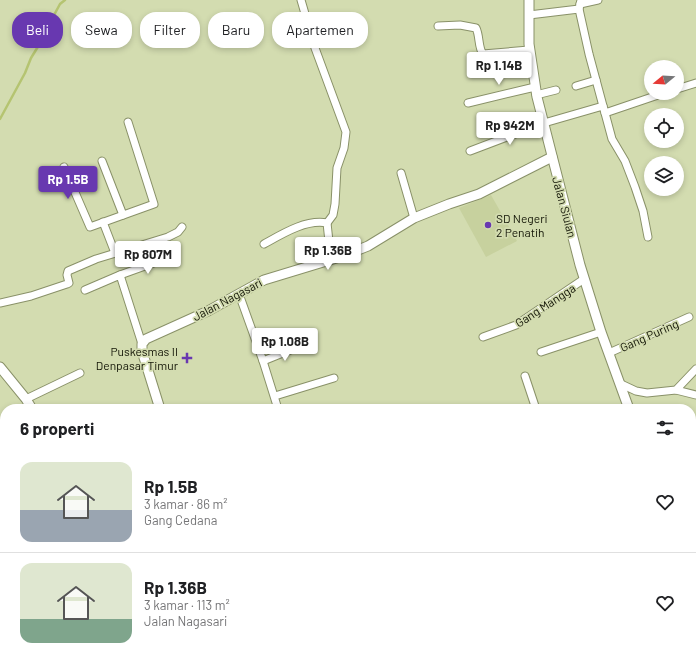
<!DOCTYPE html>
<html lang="id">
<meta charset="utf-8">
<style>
:root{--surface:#fff;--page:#f2f2f2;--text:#202124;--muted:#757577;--line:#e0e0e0;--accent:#6838b0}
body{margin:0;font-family:Barlow,sans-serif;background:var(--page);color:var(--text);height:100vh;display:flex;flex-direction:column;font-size:15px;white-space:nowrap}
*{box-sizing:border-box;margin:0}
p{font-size:13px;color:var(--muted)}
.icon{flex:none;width:22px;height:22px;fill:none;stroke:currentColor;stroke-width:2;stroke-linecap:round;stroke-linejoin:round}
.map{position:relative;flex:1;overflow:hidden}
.side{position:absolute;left:0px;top:404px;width:696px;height:256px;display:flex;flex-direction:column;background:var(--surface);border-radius:16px 16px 0 0;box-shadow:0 2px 6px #0003}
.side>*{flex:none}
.guide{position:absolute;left:12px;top:12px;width:400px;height:36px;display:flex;gap:8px}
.needle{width:26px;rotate:252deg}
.buttons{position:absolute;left:644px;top:60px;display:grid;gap:8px}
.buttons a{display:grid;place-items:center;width:40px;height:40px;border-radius:50%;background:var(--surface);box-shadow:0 2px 6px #0003;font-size:20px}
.price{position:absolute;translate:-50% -34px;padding:0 9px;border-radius:4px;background:#fff;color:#222;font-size:13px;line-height:26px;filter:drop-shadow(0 1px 2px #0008)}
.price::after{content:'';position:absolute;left:50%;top:24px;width:12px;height:9px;margin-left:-6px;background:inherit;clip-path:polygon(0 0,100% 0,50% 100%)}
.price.selected{background:var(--accent);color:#fff}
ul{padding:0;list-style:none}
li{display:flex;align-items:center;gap:12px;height:100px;padding:0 20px}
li+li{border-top:1px solid var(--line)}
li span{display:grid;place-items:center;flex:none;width:112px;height:80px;border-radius:12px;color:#555}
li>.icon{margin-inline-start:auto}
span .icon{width:48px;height:48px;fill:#fffc;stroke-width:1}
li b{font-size:17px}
h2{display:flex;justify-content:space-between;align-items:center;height:48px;padding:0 20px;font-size:17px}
.chip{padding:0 14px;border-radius:16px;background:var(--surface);box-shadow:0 2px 6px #0003;font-size:14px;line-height:36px}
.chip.selected{background:var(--accent);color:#fff}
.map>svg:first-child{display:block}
.built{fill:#c7d19e}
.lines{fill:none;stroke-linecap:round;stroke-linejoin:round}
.stream{stroke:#b5c471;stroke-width:2.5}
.minor-casing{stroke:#899168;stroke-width:9}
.tertiary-casing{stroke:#899168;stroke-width:11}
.minor{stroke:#fff;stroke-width:7}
.tertiary{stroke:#fff;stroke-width:9}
.poi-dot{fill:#6838b0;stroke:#d3dcb0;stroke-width:1.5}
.labels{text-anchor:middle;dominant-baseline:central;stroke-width:3.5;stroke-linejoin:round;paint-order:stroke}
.street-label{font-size:12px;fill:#121405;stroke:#d3dcb0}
.poi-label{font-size:12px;fill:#121405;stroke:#d3dcb0;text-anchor:start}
</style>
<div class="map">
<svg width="696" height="660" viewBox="0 0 696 660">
<rect width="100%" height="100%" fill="#d3dcb0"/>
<path class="built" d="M491 195 517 241 486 257 459 208Z"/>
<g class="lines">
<g class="stream">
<path d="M0 119 25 73 31 58 39 45 47 22 53 17 60 4 65 0"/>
<path d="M691 503 696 495"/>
<path d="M379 655 390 660"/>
<path d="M313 660 316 655"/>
<path d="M553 660 568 655"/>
</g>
<defs>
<g id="minor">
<path d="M301 0 315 48 346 132 344 148 337 168 335 204 333 215 327 223"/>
<path d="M581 0 579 9 589 54 603 106"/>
<path d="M580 4 598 0"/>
<path d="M529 15 579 9"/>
<path d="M438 26 460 25 476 28C480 36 478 48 483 54L529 50"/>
<path d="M576 86 596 80"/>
<path d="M677 89 696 83"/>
<path d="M536 95 556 90"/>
<path d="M468 103 535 87"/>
<path d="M605 113 612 139 625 161 635 187 643 211 648 237"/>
<path d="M470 151 544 123 603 106 605 113 664 93"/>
<path d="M102 161 123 215"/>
<path d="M64 167 90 227 154 204 128 122"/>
<path d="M401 173 414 218"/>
<path d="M103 222 115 253"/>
<path d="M264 244C282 234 306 219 327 223L331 260"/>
<path d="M120 275 170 257"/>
<path d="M85 290 120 275 142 344"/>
<path d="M239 294 263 361 278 409"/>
<path d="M0 303 31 296 67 284 69 283 67 275 68 271 96 259 168 237 178 232 182 227"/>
<path d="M483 337 516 325 584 279"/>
<path d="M541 352 601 332"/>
<path d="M609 353 689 317"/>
<path d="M263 361 300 346"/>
<path d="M525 376 536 409"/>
<path d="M621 384 636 391 647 393 676 390 696 369"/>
<path d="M676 390 696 395"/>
<path d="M275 396 334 378"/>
<path d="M26 399 80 373"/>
<path d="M539 655 540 660"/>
<path d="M614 655 615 660"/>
</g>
<g id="tertiary">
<path d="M529 0V44L537 97 580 265 601 332 629 409"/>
<path d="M0 367 26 399 32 409"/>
<path d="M160 409 142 351V344L146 339 208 311 264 280 343 256 368 246 414 218 449 204 479 194 552 157"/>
<path d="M0 515 5 512"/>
<path d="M691 588 696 600"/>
</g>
</defs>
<use href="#minor" class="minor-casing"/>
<use href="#tertiary" class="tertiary-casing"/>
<use href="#minor" class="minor"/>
<use href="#tertiary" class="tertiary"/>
</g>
<g class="poi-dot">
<circle cx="488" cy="225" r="4"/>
<path d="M185 352h4v4h4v4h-4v4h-4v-4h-4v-4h4z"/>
</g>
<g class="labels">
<g class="street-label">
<text transform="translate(565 207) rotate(75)">Jalan Siulan</text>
<text transform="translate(227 299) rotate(-28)">Jalan Nagasari</text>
<text transform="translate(545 305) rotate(-33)">Gang Mangga</text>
<text transform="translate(649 335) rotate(-24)">Gang Puring</text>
</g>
<g class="poi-label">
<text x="496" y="218">SD Negeri<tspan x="496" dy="14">2 Penatih</tspan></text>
<text x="178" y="351" text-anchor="end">Puskesmas II<tspan x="178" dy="14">Denpasar Timur</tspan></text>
</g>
</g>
</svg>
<div class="buttons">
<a><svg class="needle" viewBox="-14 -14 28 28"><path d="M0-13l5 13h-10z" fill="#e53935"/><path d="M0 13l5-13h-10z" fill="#757577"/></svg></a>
<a><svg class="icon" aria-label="locate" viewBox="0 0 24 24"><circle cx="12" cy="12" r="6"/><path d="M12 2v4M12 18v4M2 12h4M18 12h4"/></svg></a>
<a><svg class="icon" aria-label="layers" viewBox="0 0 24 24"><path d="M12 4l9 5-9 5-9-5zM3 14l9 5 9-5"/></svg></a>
</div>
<b class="price" style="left:499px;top:86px">Rp 1.14B</b>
<b class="price" style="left:510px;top:146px">Rp 942M</b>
<b class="price selected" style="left:68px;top:200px">Rp 1.5B</b>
<b class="price" style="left:328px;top:271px">Rp 1.36B</b>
<b class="price" style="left:148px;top:275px">Rp 807M</b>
<b class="price" style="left:285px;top:362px">Rp 1.08B</b>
<div class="guide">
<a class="chip selected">Beli</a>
<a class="chip">Sewa</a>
<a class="chip">Filter</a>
<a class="chip">Baru</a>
<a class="chip">Apartemen</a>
</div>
<section class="side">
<h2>6 properti<svg class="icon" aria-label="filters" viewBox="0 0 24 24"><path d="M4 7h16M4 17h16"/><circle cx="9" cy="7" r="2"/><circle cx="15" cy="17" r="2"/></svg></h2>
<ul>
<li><span style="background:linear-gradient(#dfe7d0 60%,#9aa5b1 0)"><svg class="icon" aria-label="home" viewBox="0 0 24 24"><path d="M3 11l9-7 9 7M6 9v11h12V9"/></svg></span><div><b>Rp 1.5B</b><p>3 kamar · 86 m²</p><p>Gang Cedana</p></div><svg class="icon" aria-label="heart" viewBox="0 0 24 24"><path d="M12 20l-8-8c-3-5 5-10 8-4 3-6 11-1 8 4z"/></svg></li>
<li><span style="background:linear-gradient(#dfe7d0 70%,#7fa58c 0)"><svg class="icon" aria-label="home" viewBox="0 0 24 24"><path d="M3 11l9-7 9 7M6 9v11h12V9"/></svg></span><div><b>Rp 1.36B</b><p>3 kamar · 113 m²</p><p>Jalan Nagasari</p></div><svg class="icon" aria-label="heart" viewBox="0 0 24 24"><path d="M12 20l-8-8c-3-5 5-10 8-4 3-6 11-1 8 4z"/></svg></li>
</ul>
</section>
</div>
